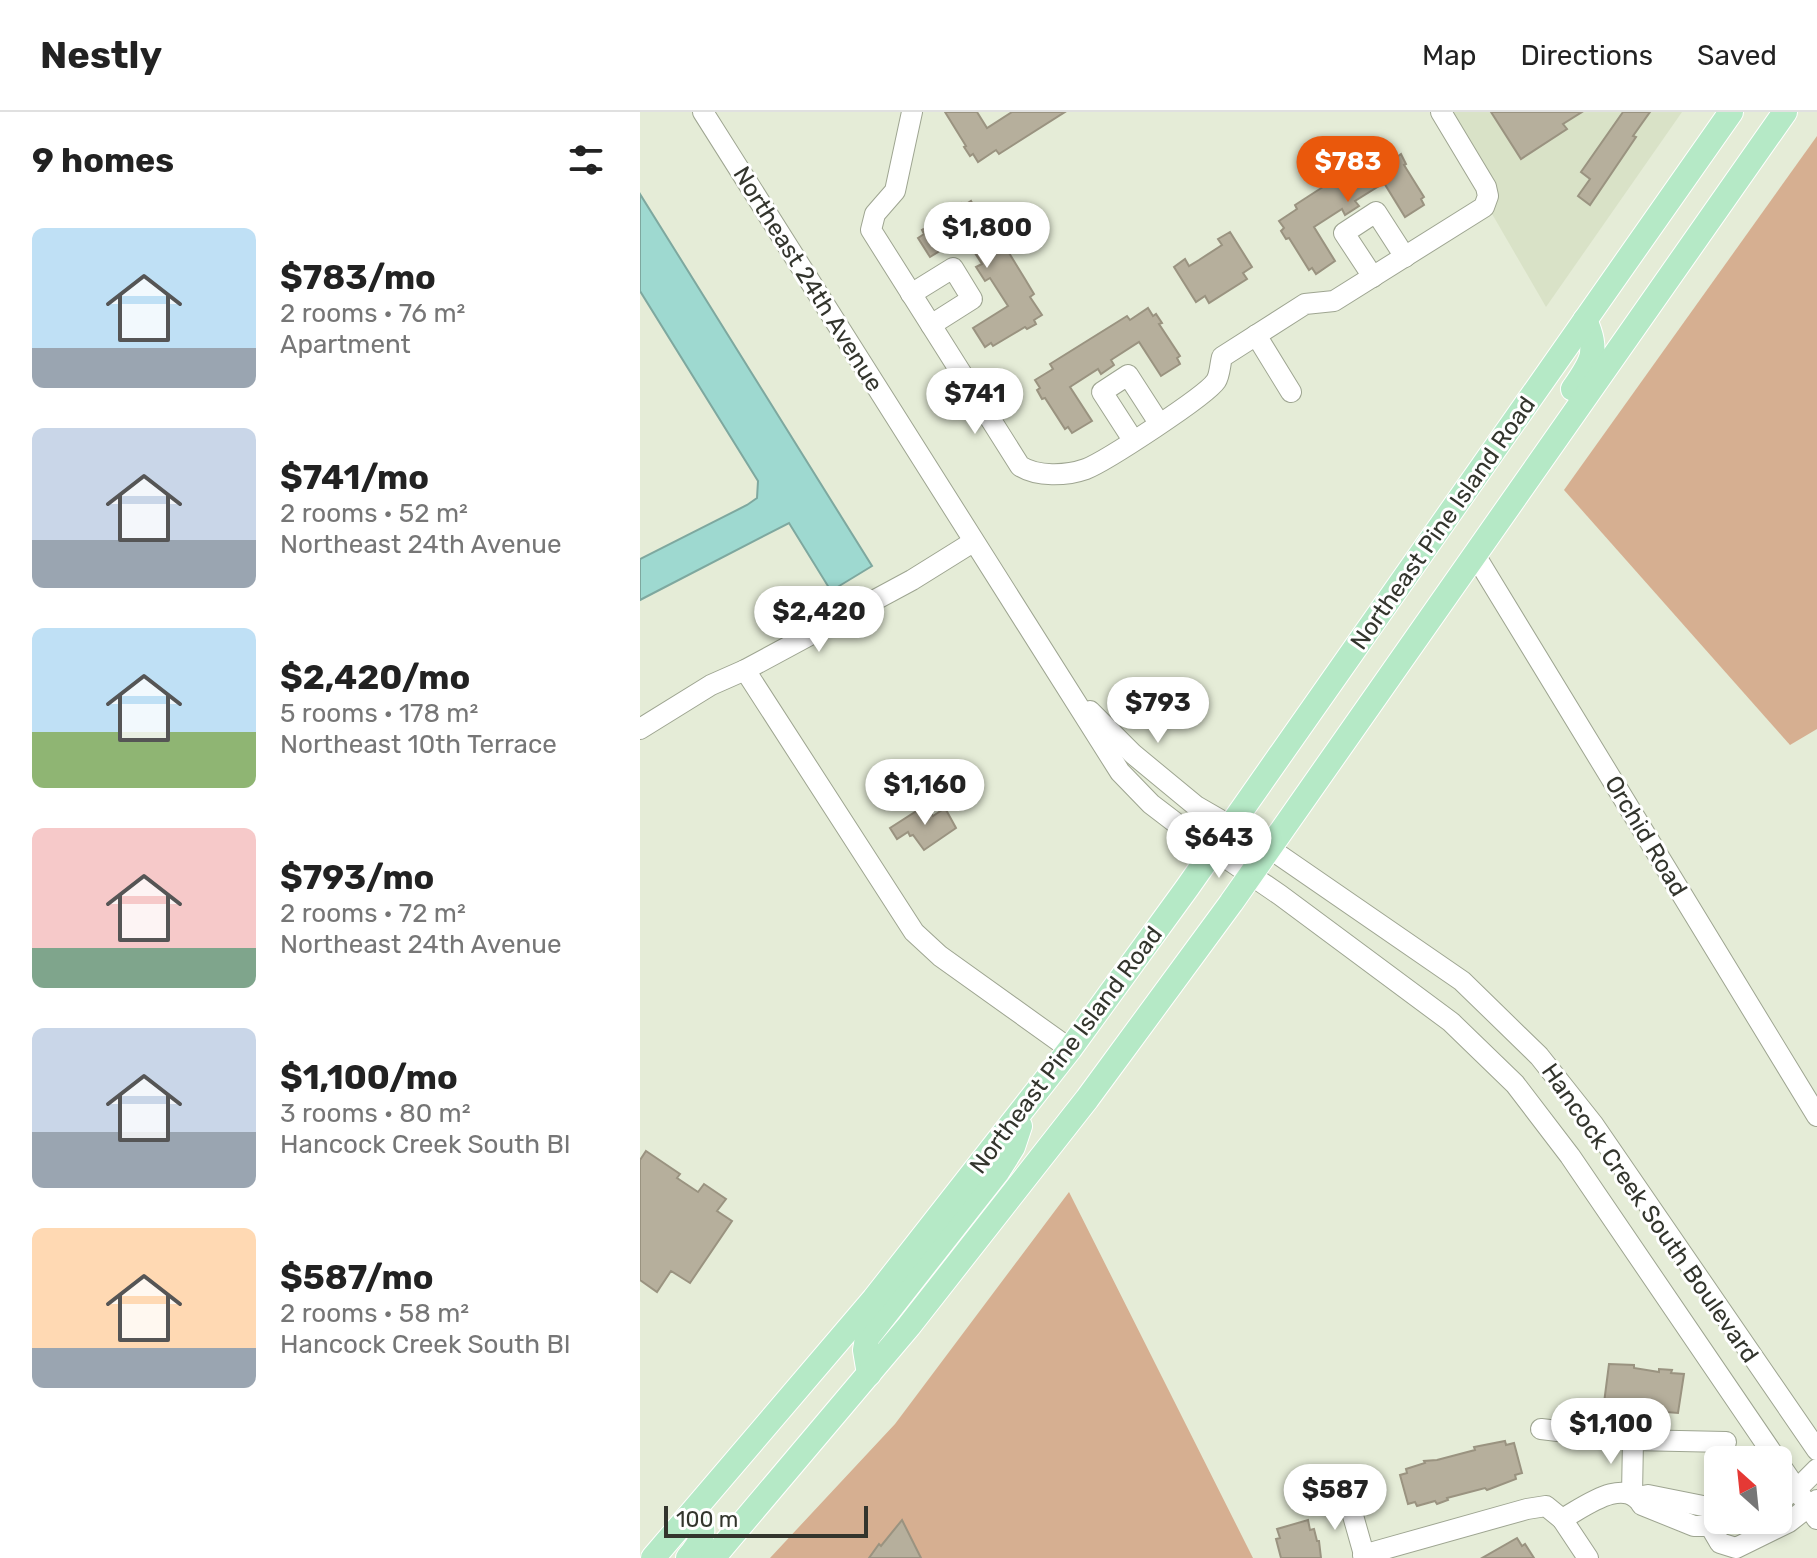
<!DOCTYPE html>
<meta charset="utf-8">
<style>
:root{--surface:#fff;--page:#f6f6f6;--text:#222;--muted:#767676;--line:#e0e0e0;--accent:#ea580c}
body{margin:0;font-family:Rubik,sans-serif;background:var(--page);color:var(--text);height:100vh;display:flex;flex-direction:column;font-size:30px;white-space:nowrap}
*{box-sizing:border-box;margin:0}
p{font-size:26px;color:var(--muted)}
.icon{flex:none;width:44px;height:44px;fill:none;stroke:currentColor;stroke-width:2;stroke-linecap:round;stroke-linejoin:round}
.map{position:relative;flex:1;overflow:hidden}
.panel{display:flex;flex-direction:column;background:var(--surface);width:640px}
.panel>*{flex:none}
.needle{width:52px;rotate:333deg}
.controls{position:absolute;left:1064px;top:1334px;display:grid;gap:16px}
.controls a{display:grid;place-items:center;width:88px;height:88px;border-radius:12px;background:var(--surface);box-shadow:0 4px 12px #0003;font-size:40px}
.scale{position:absolute;left:24px;bottom:20px;width:204px;box-sizing:border-box;padding-left:8px;border:4px solid #33352d;border-top:0;font-size:22px;line-height:28px;white-space:nowrap;color:#33352d;-webkit-text-stroke:6px #fff;paint-order:stroke}
.price{position:absolute;translate:-50% -68px;padding:0 18px;border-radius:28px;background:#fff;color:#222;font-size:26px;line-height:52px;filter:drop-shadow(0 2px 4px #0008)}
.price::after{content:'';position:absolute;left:50%;top:48px;width:24px;height:18px;margin-left:-12px;background:inherit;clip-path:polygon(0 0,100% 0,50% 100%)}
.price.selected{background:var(--accent);color:#fff}
ul{padding:0;list-style:none}
li{display:flex;align-items:center;gap:24px;height:200px;padding:0 32px}
li span{display:grid;place-items:center;flex:none;width:224px;height:160px;border-radius:12px;color:#555}
li>.icon{margin-inline-start:auto}
span .icon{width:96px;height:96px;fill:#fffc;stroke-width:1}
li b{font-size:34px}
h2{display:flex;justify-content:space-between;align-items:center;height:96px;padding:0 32px;font-size:34px}
header{display:flex;align-items:center;gap:48px;box-sizing:border-box;height:112px;padding:0 40px;background:var(--surface);border-bottom:2px solid var(--line)}
header strong{font-size:38px}
nav{display:flex;gap:44px;margin-inline-start:auto;font-size:28px}
main{display:flex;flex:1;min-height:0}
.map>svg:first-child{display:block}
.built{fill:#d9e2c7}
.forest{fill:#d6af91}
.water{fill:#9ed9d0;stroke:#7ea89f;stroke-width:2}
.building{fill:#b6af9c;stroke:#9a9380;stroke-width:2}
.lines{fill:none;stroke-linecap:round;stroke-linejoin:round}
.minor-casing{stroke:#9ea591;stroke-width:22}
.major-casing{stroke:#fff;stroke-width:26}
.minor{stroke:#fff;stroke-width:20}
.major{stroke:#b5e9c6;stroke-width:24}
.labels{text-anchor:middle;dominant-baseline:central;stroke-width:6;stroke-linejoin:round;paint-order:stroke}
.street-label{font-size:24px;fill:#33352d;stroke:#fff}
</style>
<header>
<strong>Nestly</strong>
<nav><a>Map</a><a>Directions</a><a>Saved</a></nav>
</header>
<main>
<section class="panel">
<h2>9 homes<svg class="icon" aria-label="filters" viewBox="0 0 24 24"><path d="M4 7h16M4 17h16"/><circle cx="9" cy="7" r="2"/><circle cx="15" cy="17" r="2"/></svg></h2>
<ul>
<li><span style="background:linear-gradient(#bfe0f5 75%,#9aa5b1 0)"><svg class="icon" aria-label="home" viewBox="0 0 24 24"><path d="M3 11l9-7 9 7M6 9v11h12V9"/></svg></span><div><b>$783/mo</b><p>2 rooms · 76 m²</p><p>Apartment</p></div></li>
<li><span style="background:linear-gradient(#c9d6e8 70%,#9aa5b1 0)"><svg class="icon" aria-label="home" viewBox="0 0 24 24"><path d="M3 11l9-7 9 7M6 9v11h12V9"/></svg></span><div><b>$741/mo</b><p>2 rooms · 52 m²</p><p>Northeast 24th Avenue</p></div></li>
<li><span style="background:linear-gradient(#bfe0f5 65%,#8fb573 0)"><svg class="icon" aria-label="home" viewBox="0 0 24 24"><path d="M3 11l9-7 9 7M6 9v11h12V9"/></svg></span><div><b>$2,420/mo</b><p>5 rooms · 178 m²</p><p>Northeast 10th Terrace</p></div></li>
<li><span style="background:linear-gradient(#f6c9c9 75%,#7fa58c 0)"><svg class="icon" aria-label="home" viewBox="0 0 24 24"><path d="M3 11l9-7 9 7M6 9v11h12V9"/></svg></span><div><b>$793/mo</b><p>2 rooms · 72 m²</p><p>Northeast 24th Avenue</p></div></li>
<li><span style="background:linear-gradient(#c9d6e8 65%,#9aa5b1 0)"><svg class="icon" aria-label="home" viewBox="0 0 24 24"><path d="M3 11l9-7 9 7M6 9v11h12V9"/></svg></span><div><b>$1,100/mo</b><p>3 rooms · 80 m²</p><p>Hancock Creek South Bl</p></div></li>
<li><span style="background:linear-gradient(#ffd9b3 75%,#9aa5b1 0)"><svg class="icon" aria-label="home" viewBox="0 0 24 24"><path d="M3 11l9-7 9 7M6 9v11h12V9"/></svg></span><div><b>$587/mo</b><p>2 rooms · 58 m²</p><p>Hancock Creek South Bl</p></div></li>
</ul>
</section>
<div class="map">
<svg width="1177" height="1446" viewBox="0 0 1177 1446">
<rect width="100%" height="100%" fill="#e5ecd7"/>
<path class="built" d="M793 0H1042L906 195Z"/>
<g class="forest">
<path d="M1177 24V617L1150 633 924 378Z"/>
<path d="M429 1080 613 1446H130L255 1312Z"/>
</g>
<path class="water" d="M0 82 232 454 191 479 149 411 0 488V447L107 393 117 386 118 369 0 179Z"/>
<g class="building">
<path d="M305 0H337L347 16 372 0H425L359 42 356 38 338 50 333 42 330 44 324 35 326 34Z"/>
<path d="M851 0H942L923 12 927 17 881 47Z"/>
<path d="M983 0H1010L993 24 996 25 950 93 938 84 950 67 941 60Z"/>
<path d="M752 37 757 45 761 42 766 52 764 53 784 85 781 87 784 93 765 105 744 71 715 89 719 94 705 103 702 97 674 115 695 149 676 162 672 156 669 158 649 126 646 127 641 119 644 116 639 109 657 97 655 93 731 44 734 49Z"/>
<path d="M331 89 342 108 347 105 385 167 394 182 390 185 402 203 394 208 396 212 387 217 385 215 353 234 351 231 345 235 333 216 368 194 350 166 345 169 336 155 342 152 324 124 290 145 278 126 284 122 282 118 314 99 312 96 321 91 323 94Z"/>
<path d="M590 120 612 155 603 161 607 167 569 191 565 184 556 190 534 155 545 147 549 154 559 148 582 133 578 127Z"/>
<path d="M508 196 513 204 516 202 522 211 519 212 540 244 537 246 540 252 521 264 499 230 471 248 474 253 461 262 458 257 430 275 452 309 432 321 428 315 425 317 405 286 402 287 397 278 400 276 395 268 413 257 410 252 487 204 490 208Z"/>
<path d="M286 693 293 704 305 696 316 716 284 738 273 723 270 724 268 720 257 727 250 716Z"/>
<path d="M6 1039 40 1062 37 1066 58 1080 64 1072 86 1087 77 1099 92 1109 50 1171 31 1159 17 1180 0 1168V1048Z"/>
<path d="M969 1252 994 1253V1256L1019 1260V1257L1032 1258 1031 1261 1044 1262 1038 1301 1026 1300V1302L989 1295 984 1314 975 1313 976 1293 964 1291Z"/>
<path d="M865 1329 866 1333 874 1331 882 1361 875 1363 876 1367 847 1378 845 1376 807 1386 808 1388 797 1392 795 1389 777 1394 775 1390 768 1392 760 1363 767 1361 766 1357 785 1351 784 1349 797 1348 835 1338 834 1335Z"/>
<path d="M262 1408 281 1446H229L239 1432 241 1434Z"/>
<path d="M668 1408 670 1418 674 1417 677 1429H679L681 1446H641L636 1427 640 1426 637 1417Z"/>
<path d="M877 1426 882 1434 885 1432 894 1446H842Z"/>
</g>
<g class="lines">
<defs>
<g id="minor">
<path d="M63 0 480 660 511 692 545 718 640 783 811 910 875 972 930 1044 1137 1348"/>
<path d="M272 0 255 79 235 102 231 118 380 354C397 365 426 364 446 357 466 349 566 284 576 269 580 263 580 252 582 245L665 192 694 189 844 95 848 84 846 75 801 0"/>
<path d="M733 165 704 121 736 100 765 145"/>
<path d="M271 182 313 156 332 187 291 213"/>
<path d="M616 223 651 280"/>
<path d="M493 328 462 280 488 263 519 311"/>
<path d="M835 443 1177 1004"/>
<path d="M105 558 274 820 300 844 430 937"/>
<path d="M450 599 493 642 556 694 629 736 822 869 899 944 953 1012 1177 1338"/>
<path d="M0 617 71 573 105 558 272 468 333 430"/>
<path d="M901 1317 993 1328 1086 1330"/>
<path d="M1138 1350 1177 1407"/>
<path d="M992 1382 993 1328"/>
<path d="M997 1385 1008 1383 1078 1397"/>
<path d="M708 1386 725 1446"/>
<path d="M1138 1389 1157 1377 1177 1357"/>
<path d="M922 1407 948 1446"/>
<path d="M723 1443 887 1397 906 1394 922 1407C943 1396 984 1363 1002 1393L1054 1414H1070L1080 1431 1096 1436 1149 1410 1177 1388"/>
</g>
<g id="major">
<path d="M933 277C951 251 960 240 945 208"/>
<path d="M229 1262 225 1238 227 1226 358 1059 373 1035 380 1014"/>
<path d="M13 1446 234 1187 430 937 547 776 1091 0"/>
<path d="M48 1446C62 1429 69 1418 54 1399"/>
<path d="M73 1446 269 1214 447 987 591 791 1145 0"/>
</g>
</defs>
<use href="#minor" class="minor-casing"/>
<use href="#major" class="major-casing"/>
<use href="#minor" class="minor"/>
<use href="#major" class="major"/>
</g>
<g class="labels">
<g class="street-label">
<text transform="translate(168 167) rotate(58)">Northeast 24th Avenue</text>
<text transform="translate(803 411) rotate(-55)">Northeast Pine Island Road</text>
<text transform="translate(1006 724) rotate(59)">Orchid Road</text>
<text transform="translate(426 938) rotate(-53)">Northeast Pine Island Road</text>
<text transform="translate(1010 1101) rotate(55)">Hancock Creek South Boulevard</text>
</g>
</g>
</svg>
<div class="controls">
<a><svg class="needle" viewBox="-14 -14 28 28"><path d="M0-13l5 13h-10z" fill="#e53935"/><path d="M0 13l5-13h-10z" fill="#767676"/></svg></a>
</div>
<div class="scale">100 m</div>
<b class="price selected" style="left:708px;top:92px">$783</b>
<b class="price" style="left:347px;top:158px">$1,800</b>
<b class="price" style="left:335px;top:324px">$741</b>
<b class="price" style="left:179px;top:542px">$2,420</b>
<b class="price" style="left:518px;top:633px">$793</b>
<b class="price" style="left:285px;top:715px">$1,160</b>
<b class="price" style="left:579px;top:768px">$643</b>
<b class="price" style="left:971px;top:1354px">$1,100</b>
<b class="price" style="left:695px;top:1420px">$587</b>
</div>
</main>
